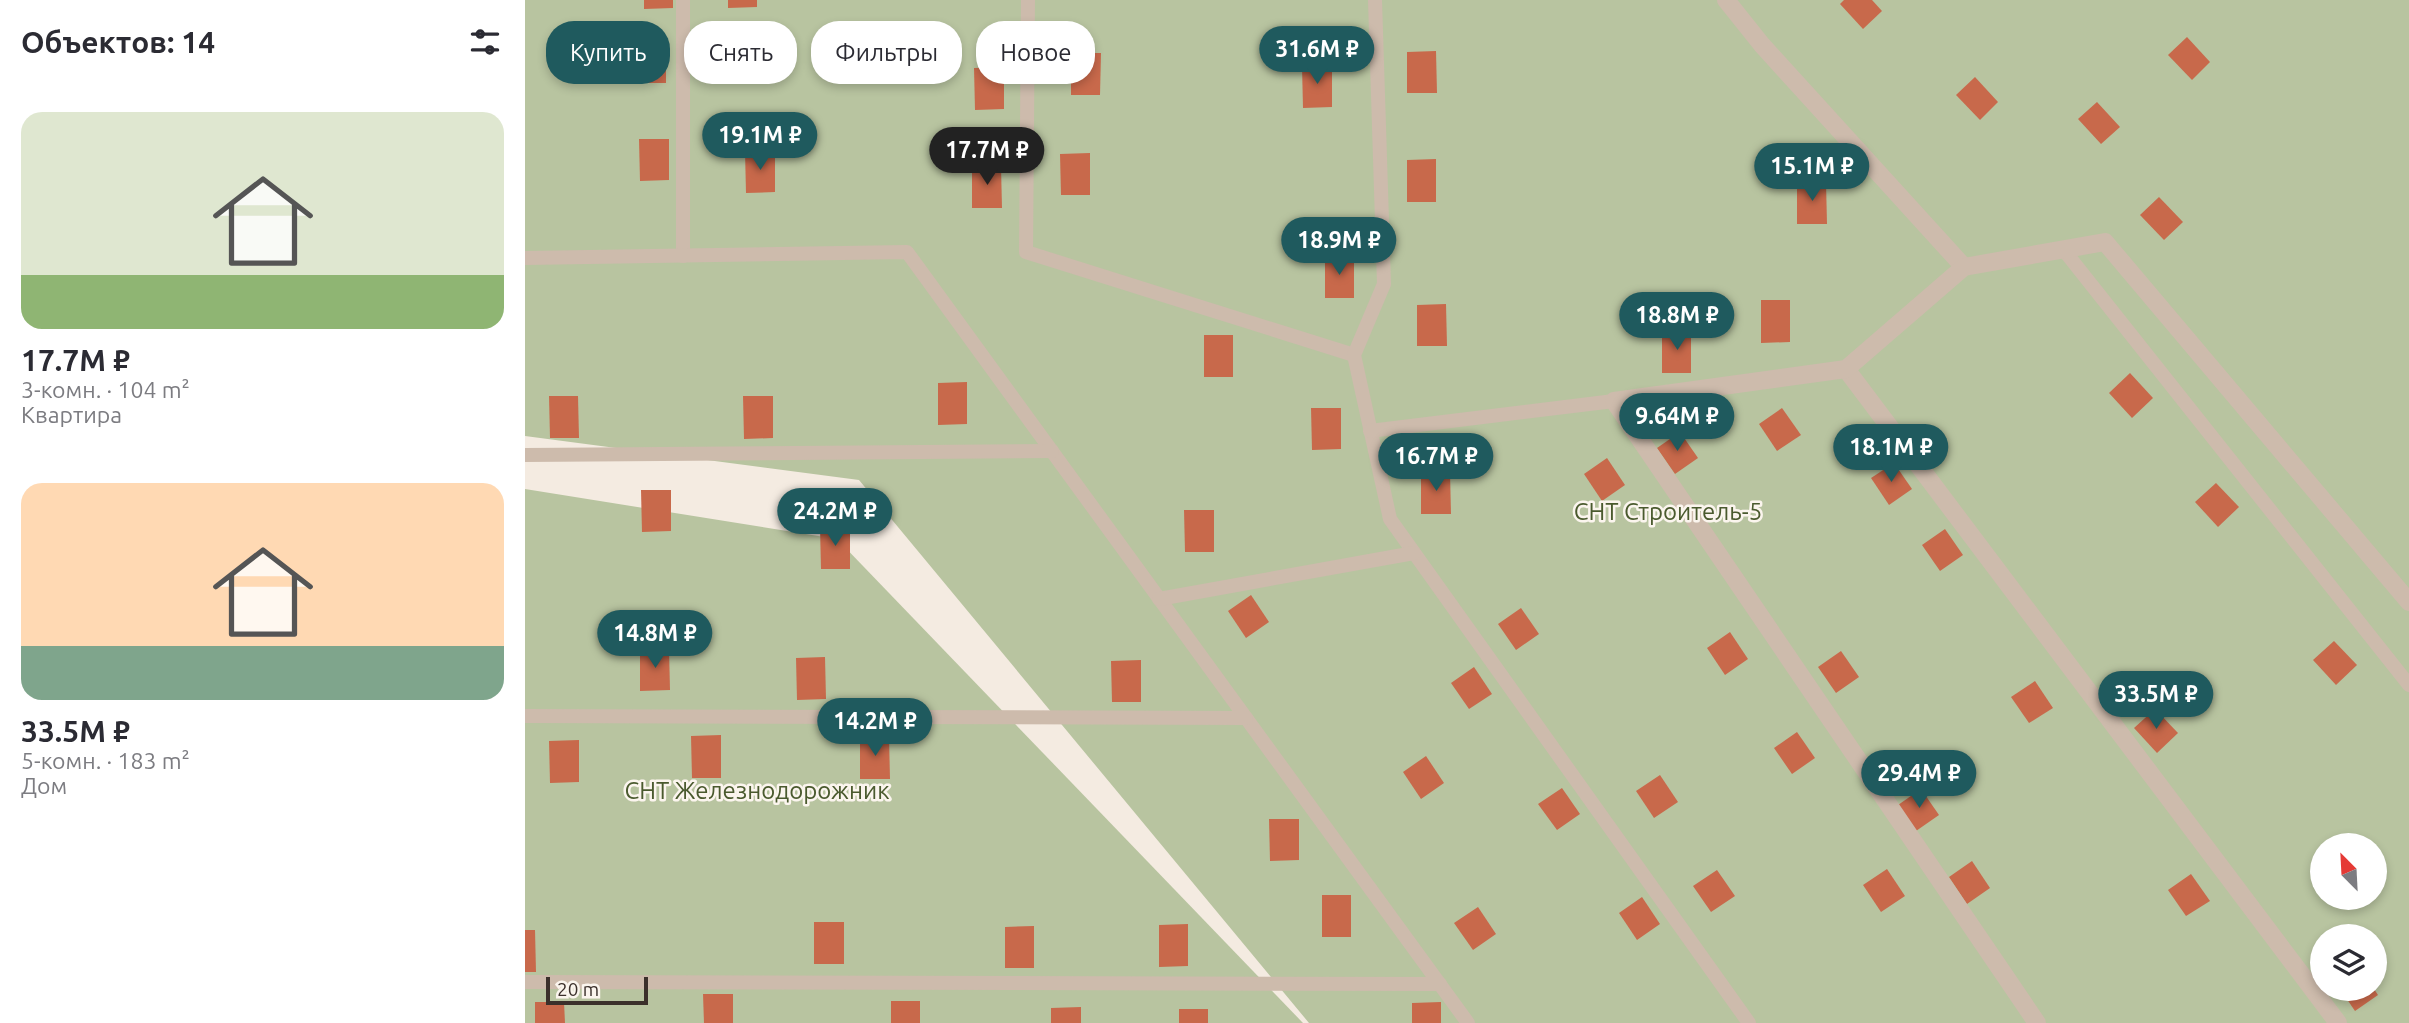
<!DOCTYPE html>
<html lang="ru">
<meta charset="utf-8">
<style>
:root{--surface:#fff;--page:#f7f7f7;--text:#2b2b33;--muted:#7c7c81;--accent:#1f5a5e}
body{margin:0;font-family:Ubuntu,sans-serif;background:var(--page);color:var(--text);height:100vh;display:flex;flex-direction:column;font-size:26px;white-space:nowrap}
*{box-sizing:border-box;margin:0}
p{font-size:23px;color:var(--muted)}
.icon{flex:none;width:38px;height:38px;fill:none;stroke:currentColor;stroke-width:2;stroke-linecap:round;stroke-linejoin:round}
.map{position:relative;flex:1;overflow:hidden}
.sheet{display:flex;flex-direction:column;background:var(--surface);width:525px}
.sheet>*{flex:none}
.top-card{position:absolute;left:21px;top:21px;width:665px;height:63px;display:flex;gap:14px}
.needle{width:46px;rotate:336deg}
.fabs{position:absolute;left:1785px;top:833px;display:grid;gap:14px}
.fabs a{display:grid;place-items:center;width:77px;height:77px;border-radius:50%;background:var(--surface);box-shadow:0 4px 10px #0003;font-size:35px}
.scale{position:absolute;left:21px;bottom:18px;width:102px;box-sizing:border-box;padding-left:7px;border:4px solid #3b302b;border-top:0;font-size:19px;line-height:24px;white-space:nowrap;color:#3b302b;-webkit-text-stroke:5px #fbf5ee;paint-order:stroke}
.price{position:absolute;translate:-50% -60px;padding:0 16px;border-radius:24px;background:var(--accent);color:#fff;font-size:23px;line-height:46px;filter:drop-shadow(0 2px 4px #0008)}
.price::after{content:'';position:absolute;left:50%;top:42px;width:21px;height:16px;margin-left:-10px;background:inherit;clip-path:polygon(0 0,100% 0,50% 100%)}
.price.active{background:#222;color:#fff}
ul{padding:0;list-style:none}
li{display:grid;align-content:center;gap:14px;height:371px;padding:0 21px}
li span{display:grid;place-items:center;height:217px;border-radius:21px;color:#555}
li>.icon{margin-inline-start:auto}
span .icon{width:126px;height:126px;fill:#fffc;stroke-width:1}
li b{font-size:30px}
h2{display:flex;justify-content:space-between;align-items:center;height:84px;padding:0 21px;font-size:30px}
.pill{padding:0 24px;border-radius:28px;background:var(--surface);box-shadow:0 4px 10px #0003;font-size:24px;line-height:63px}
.pill.active{background:var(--accent);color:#fff}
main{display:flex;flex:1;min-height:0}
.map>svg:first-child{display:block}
.green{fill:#b8c4a0;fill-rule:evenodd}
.building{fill:#c8694b}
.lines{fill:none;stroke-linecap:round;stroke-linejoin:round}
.lane{stroke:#cdbbac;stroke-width:14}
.street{stroke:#cdbbac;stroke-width:18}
.labels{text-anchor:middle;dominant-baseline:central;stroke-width:5;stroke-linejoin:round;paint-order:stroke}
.park-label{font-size:24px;fill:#4a5a2e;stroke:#fbf5ee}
</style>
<main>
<section class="sheet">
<h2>Объектов: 14<svg class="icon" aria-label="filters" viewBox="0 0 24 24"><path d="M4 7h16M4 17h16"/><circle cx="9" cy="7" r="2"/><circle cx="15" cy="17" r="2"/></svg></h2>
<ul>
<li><span style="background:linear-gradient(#dfe7d0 75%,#8fb573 0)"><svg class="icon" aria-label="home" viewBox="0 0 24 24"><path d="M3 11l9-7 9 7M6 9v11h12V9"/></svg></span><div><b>17.7M ₽</b><p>3-комн. · 104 m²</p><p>Квартира</p></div></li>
<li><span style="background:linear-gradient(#ffd9b3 75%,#7fa58c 0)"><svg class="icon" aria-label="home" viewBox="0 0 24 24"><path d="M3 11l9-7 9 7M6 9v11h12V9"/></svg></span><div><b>33.5M ₽</b><p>5-комн. · 183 m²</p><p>Дом</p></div></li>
</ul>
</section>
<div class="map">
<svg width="1884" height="1023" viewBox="0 0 1884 1023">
<rect width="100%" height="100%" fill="#f4ebe1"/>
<g class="green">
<path d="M0 0H1884V1023H784L334 480 0 436ZM1797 845H1850V898H1797ZM1797 936H1850V989H1797Z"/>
<path d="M0 489 312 539 778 1023H0Z"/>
</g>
<g class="building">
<path d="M119 0H148V8L119 9Z"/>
<path d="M203 0H232V7L203 8Z"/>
<path d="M1319 0H1347L1357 11 1338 29 1315 4Z"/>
<path d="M1662 37 1685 62 1667 80 1643 55Z"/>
<path d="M141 41V83H111V42Z"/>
<path d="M911 51 912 93H882V52Z"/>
<path d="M546 53H576L575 95H546Z"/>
<path d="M807 65V107L778 108 777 66Z"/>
<path d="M479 67V109L450 110 449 68Z"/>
<path d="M1450 77 1473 102 1455 120 1431 95Z"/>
<path d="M1572 102 1595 127 1576 144 1553 119Z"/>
<path d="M114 139H144V180L115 181Z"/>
<path d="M220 151H250V192L221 193Z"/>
<path d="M565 153V195H536L535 154Z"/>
<path d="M911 159V202H882V160Z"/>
<path d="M476 166 477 208H447V167Z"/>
<path d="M1301 182 1302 224H1272V183Z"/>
<path d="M1634 197 1658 222 1639 240 1615 215Z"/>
<rect x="800" y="256" width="29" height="42"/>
<path d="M1236 300H1265V342L1236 343Z"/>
<path d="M921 304 922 346H892V305Z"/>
<rect x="1137" y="331" width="29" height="42"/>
<rect x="679" y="335" width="29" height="42"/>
<path d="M1605 373 1628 398 1607 418 1584 393Z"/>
<path d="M442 382V424L413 425V383Z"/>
<path d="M24 396H53L54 438H25Z"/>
<path d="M218 396H248V438L219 439Z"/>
<path d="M786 408H816V449L787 450Z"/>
<path d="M1257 408 1276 435 1252 451 1234 424Z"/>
<path d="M1155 432 1173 458 1150 474 1132 448Z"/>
<path d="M1082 458 1100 485 1077 501 1059 474Z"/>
<path d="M1369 463 1387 489 1364 505 1346 478Z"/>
<path d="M925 472 926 514H896V473Z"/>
<path d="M1691 483 1714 507 1693 527 1670 502Z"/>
<path d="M116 490H146V531L117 532Z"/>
<path d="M659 510H689V552H660Z"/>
<path d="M325 526V569H296L295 527Z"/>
<path d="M1420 529 1438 555 1415 571 1397 545Z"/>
<path d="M726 595 744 622 721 638 703 611Z"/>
<path d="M996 608 1014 634 991 650 973 624Z"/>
<path d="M1205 632 1223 659 1200 675 1182 648Z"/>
<path d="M1809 641 1832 665 1811 685 1788 660Z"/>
<path d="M144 648 145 690 115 691V649Z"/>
<path d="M1316 651 1334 677 1311 693 1293 667Z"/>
<path d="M300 657 301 699 272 700 271 658Z"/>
<path d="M616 660V702H587L586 661Z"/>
<path d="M949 667 967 694 944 709 926 683Z"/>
<path d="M1510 681 1528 708 1504 723 1486 697Z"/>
<path d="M1630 709 1653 733 1632 753 1609 728Z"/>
<path d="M1272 732 1290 758 1267 774 1249 748Z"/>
<path d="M196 735V778H167L166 736Z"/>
<path d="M364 736 365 779H335V737Z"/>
<path d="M54 740V782L25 783 24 741Z"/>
<path d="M901 756 919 783 896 799 878 772Z"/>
<path d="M1135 775 1153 802 1129 818 1111 791Z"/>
<path d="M1037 788 1055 814 1032 830 1013 804Z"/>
<path d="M1396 789 1414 815 1391 831 1373 805Z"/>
<path d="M744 819H774V860L745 861Z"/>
<path d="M1447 861 1465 888 1442 904 1424 877Z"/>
<path d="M1362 869 1380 896 1356 912 1338 885Z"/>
<path d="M1192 870 1210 896 1186 912 1168 886Z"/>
<path d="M1666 874 1685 901 1661 916 1643 890Z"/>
<rect x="797" y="895" width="29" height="42"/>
<path d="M1117 897 1135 924 1112 940 1094 913Z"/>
<path d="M953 907 971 934 948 950 929 923Z"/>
<rect x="289" y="922" width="30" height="42"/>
<path d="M663 924V966L634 967V925Z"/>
<path d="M509 926V968H480V927Z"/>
<path d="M0 930H10L11 972H0Z"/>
<path d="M1815 989H1849L1853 995 1830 1011Z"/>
<path d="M178 994H208V1023H179Z"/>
<rect x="366" y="1001" width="29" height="22"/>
<path d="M10 1002H39L40 1023H10Z"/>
<path d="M916 1002V1023H887V1003Z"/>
<path d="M556 1007V1023H526V1008Z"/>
<rect x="654" y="1009" width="29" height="14"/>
</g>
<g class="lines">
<g class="lane">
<path d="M158 0V256"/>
<path d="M503 0 501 252 829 355"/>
<path d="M850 0 859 284 829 355 865 519 1224 1023"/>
<path d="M1538 249 1884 685"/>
<path d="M0 258 382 252 943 1023"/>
<path d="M845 431 1089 401"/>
<path d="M0 455 527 451"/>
<path d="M634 599 889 553"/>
<path d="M0 716 721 718"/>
<path d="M0 982 915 984"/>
</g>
<g class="street">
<path d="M1201 0 1237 45 1439 267"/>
<path d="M1321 369 1813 1023"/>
<path d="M1512 1023 1089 401 1321 369 1439 267 1580 242 1884 602"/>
</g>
</g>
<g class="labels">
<g class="park-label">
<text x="1143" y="511">СНТ Строитель-5</text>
<text x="232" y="790">СНТ Железнодорожник</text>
</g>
</g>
</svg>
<div class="fabs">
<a><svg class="needle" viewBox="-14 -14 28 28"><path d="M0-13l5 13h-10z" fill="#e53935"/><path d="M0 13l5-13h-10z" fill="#7c7c81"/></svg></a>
<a><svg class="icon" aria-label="layers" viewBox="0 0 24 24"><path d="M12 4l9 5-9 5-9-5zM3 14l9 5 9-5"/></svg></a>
</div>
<div class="scale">20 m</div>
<b class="price" style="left:792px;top:86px">31.6M ₽</b>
<b class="price" style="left:235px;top:172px">19.1M ₽</b>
<b class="price active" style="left:462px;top:187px">17.7M ₽</b>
<b class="price" style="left:1287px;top:203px">15.1M ₽</b>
<b class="price" style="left:814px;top:277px">18.9M ₽</b>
<b class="price" style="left:1152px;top:352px">18.8M ₽</b>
<b class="price" style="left:1152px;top:453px">9.64M ₽</b>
<b class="price" style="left:1366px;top:484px">18.1M ₽</b>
<b class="price" style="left:911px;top:493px">16.7M ₽</b>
<b class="price" style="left:310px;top:548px">24.2M ₽</b>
<b class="price" style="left:130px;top:670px">14.8M ₽</b>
<b class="price" style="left:1631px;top:731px">33.5M ₽</b>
<b class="price" style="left:350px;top:758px">14.2M ₽</b>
<b class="price" style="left:1394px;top:810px">29.4M ₽</b>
<div class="top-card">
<a class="pill active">Купить</a>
<a class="pill">Снять</a>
<a class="pill">Фильтры</a>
<a class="pill">Новое</a>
</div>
</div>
</main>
